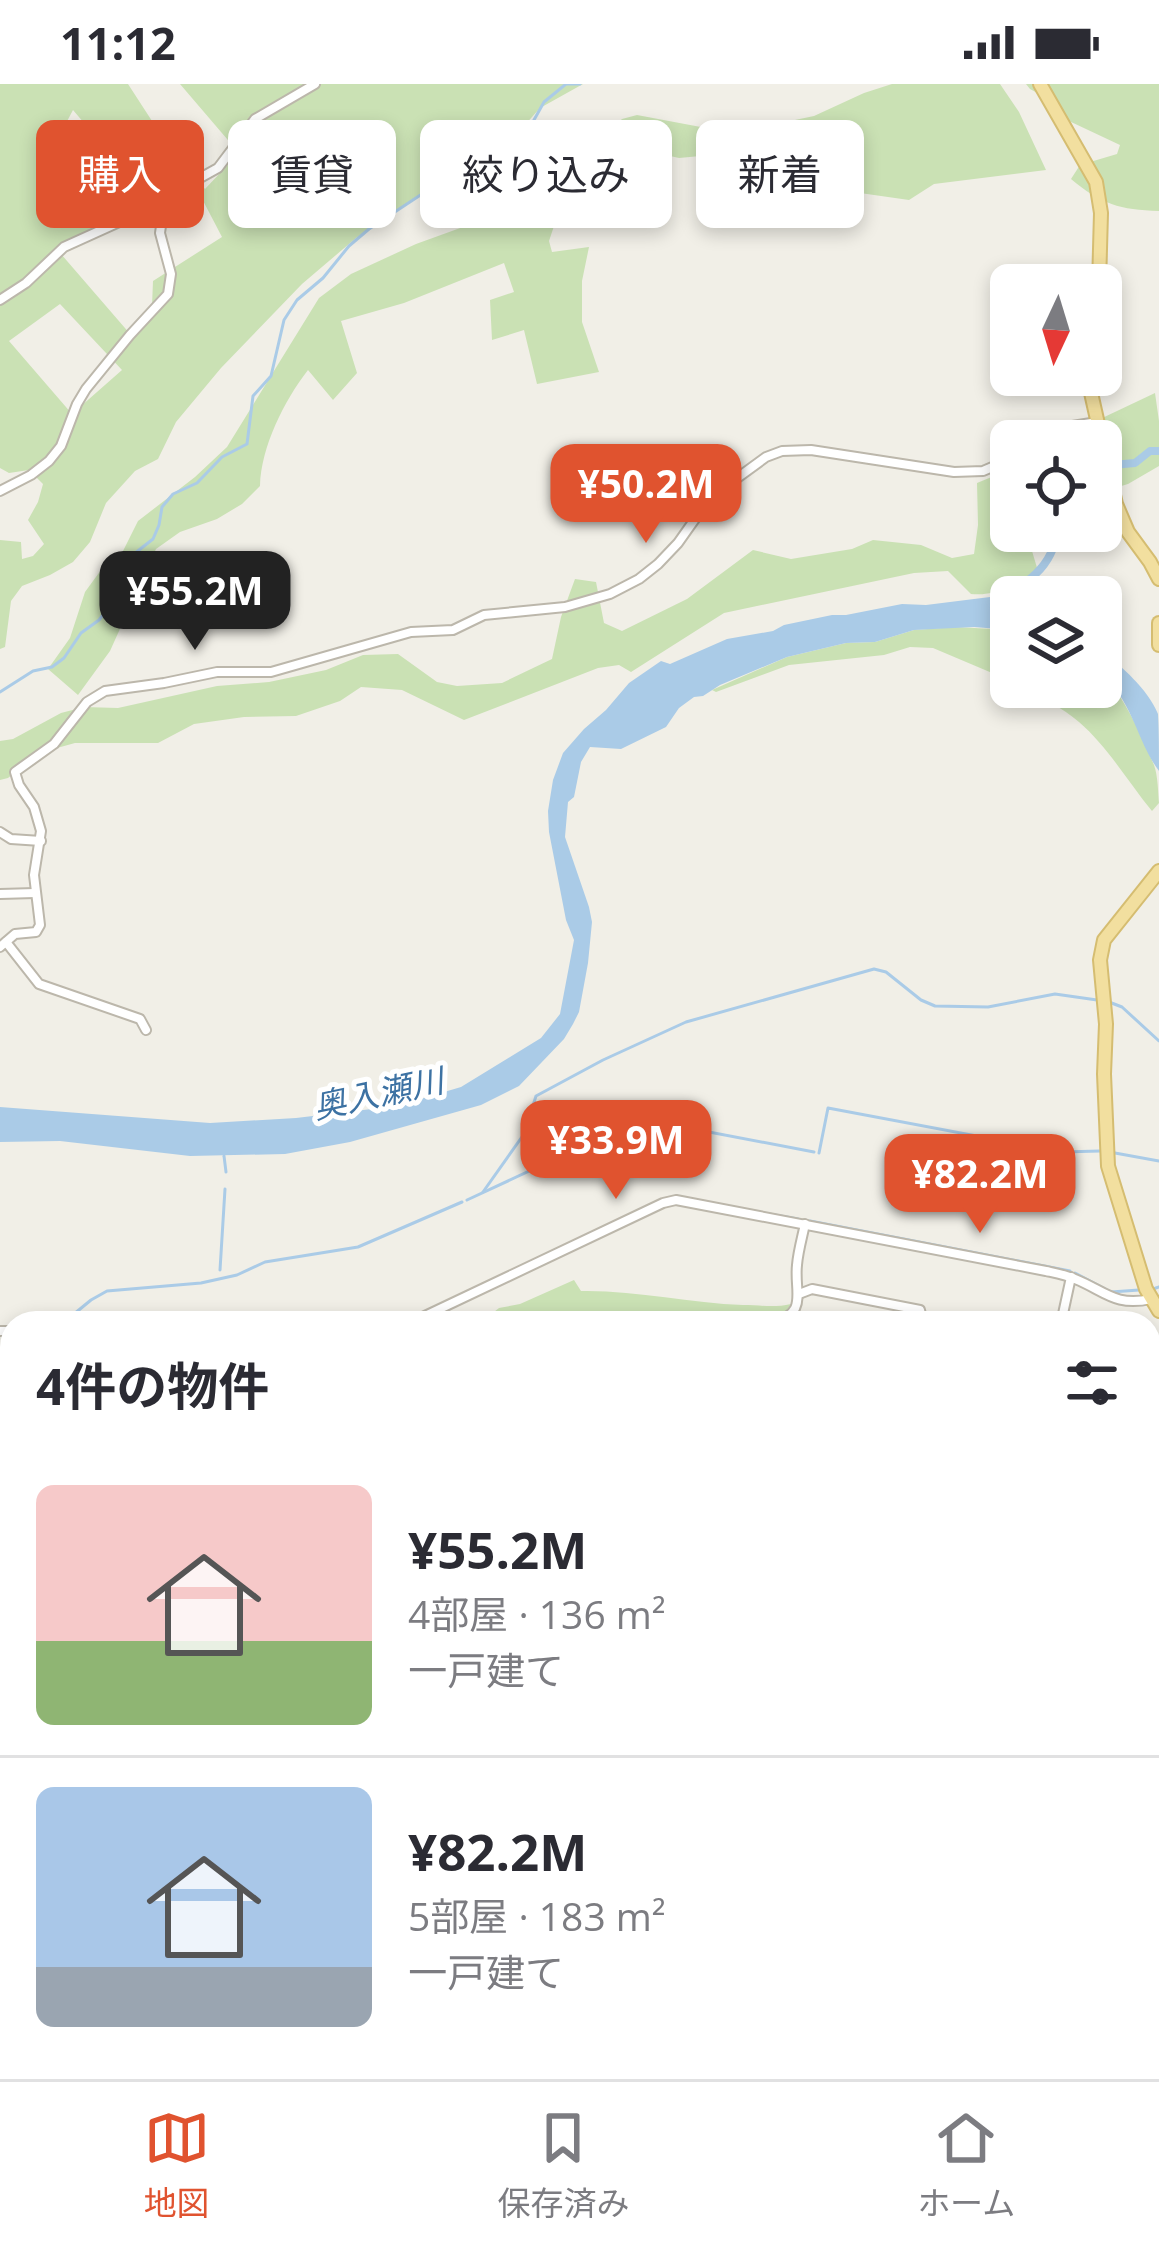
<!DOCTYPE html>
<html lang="ja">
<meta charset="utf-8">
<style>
:root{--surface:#fff;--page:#f7f7f7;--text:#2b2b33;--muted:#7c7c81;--line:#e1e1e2;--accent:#e0532f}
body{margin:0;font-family:"Open Sans","Noto Sans JP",sans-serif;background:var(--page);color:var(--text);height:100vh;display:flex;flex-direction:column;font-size:45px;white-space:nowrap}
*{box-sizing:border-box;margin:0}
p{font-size:39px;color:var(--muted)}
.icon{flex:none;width:66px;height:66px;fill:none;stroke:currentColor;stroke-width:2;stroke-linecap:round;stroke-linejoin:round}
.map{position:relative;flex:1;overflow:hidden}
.side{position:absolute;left:0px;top:1227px;width:1161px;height:768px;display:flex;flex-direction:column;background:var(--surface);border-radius:36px 36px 0 0;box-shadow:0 6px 18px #0003}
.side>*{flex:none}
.guide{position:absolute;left:36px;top:36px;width:1089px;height:108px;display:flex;gap:24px}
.needle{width:78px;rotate:184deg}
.buttons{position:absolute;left:990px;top:180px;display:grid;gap:24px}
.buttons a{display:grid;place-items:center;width:132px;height:132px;border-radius:18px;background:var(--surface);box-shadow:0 6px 18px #0003;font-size:60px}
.price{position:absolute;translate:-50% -102px;padding:0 27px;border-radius:24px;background:var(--accent);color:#fff;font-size:39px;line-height:78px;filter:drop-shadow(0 3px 6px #0008)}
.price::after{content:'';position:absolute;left:50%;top:72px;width:36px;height:27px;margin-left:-18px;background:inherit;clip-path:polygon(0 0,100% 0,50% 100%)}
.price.active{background:#222;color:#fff}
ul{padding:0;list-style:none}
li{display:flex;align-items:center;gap:36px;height:300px;padding:0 36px}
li+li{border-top:3px solid var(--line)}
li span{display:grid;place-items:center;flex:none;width:336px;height:240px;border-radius:18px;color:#555}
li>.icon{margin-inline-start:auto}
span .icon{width:144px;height:144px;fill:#fffc;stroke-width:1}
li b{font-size:51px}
h2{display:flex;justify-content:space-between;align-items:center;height:144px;padding:0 36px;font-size:51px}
.chip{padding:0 42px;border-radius:18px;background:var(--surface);box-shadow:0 6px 18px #0003;font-size:42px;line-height:108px}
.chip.active{background:var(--accent);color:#fff}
.status{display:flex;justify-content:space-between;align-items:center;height:84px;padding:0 60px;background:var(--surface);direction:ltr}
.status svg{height:33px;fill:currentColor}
.tabs{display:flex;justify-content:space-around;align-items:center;height:168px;border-top:3px solid var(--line);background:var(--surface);font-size:33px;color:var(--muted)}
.tabs a{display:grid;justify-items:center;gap:6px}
.tabs .active{color:var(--accent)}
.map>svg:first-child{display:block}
.green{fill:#cae1b4;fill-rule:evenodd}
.water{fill:#aacbe7}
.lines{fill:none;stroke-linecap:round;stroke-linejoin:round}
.stream{stroke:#aacbe7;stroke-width:3}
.river{stroke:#aacbe7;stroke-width:8}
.minor-casing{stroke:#bcb7ab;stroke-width:12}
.major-casing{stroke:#d5bd71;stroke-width:16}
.minor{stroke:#fff;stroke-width:8}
.major{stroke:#f2df9f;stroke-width:12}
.labels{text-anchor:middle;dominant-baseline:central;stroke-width:10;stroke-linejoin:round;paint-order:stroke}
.water-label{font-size:33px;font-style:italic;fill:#3d72a3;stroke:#fff}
</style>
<div class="status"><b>11:12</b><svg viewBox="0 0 49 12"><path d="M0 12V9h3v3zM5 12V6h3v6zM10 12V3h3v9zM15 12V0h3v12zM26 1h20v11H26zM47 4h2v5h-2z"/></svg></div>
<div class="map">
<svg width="1159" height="1995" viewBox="0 0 1159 1995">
<rect width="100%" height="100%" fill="#f1efe7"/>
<g class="green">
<path d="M0 0H128L152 37 205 105 239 69 180 0H583L540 24 493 77 441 100 396 126 356 154 302 200 221 284 176 338 158 375 135 387 106 419 90 458 73 478 50 491 22 502 11 517 5 563 0 565V456L21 458 22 475 33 472 44 460 28 436 38 418 43 400 29 386 9 389 0 384ZM73 26 158 126 199 109 222 153 153 197 152 222 131 251 61 170 125 132 110 112 56 58ZM60 220 122 286 72 330 9 257Z"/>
<path d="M892 0H1000L1019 28 1046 86 934 100 909 116 832 105 825 98 794 101 758 100 741 81 711 71 679 74 626 62 601 96 577 105 558 130 549 157 552 168 589 163 582 197V238L599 288 537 300 524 246 492 256 490 216 514 208 504 179 404 219 341 237 357 289 333 316 308 286C284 317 261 363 260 402L242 420 217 435 180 448 156 465 110 567 78 611 48 585 70 554 85 508 101 486 123 467 138 437 195 393 227 363 319 214 351 190 416 160 510 126 524 108 542 73 565 67 589 66 622 35 637 31 706 44 771 41 814 32 864 9Z"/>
<path d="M1026 0H1159V127C1120 126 1101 120 1071 95L1080 81 1117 70 1120 61 1069 37 1054 18 1030 5Z"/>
<path d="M1155 309 1159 337V382L1128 400 1101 408V357H1041L1079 345Z"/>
<path d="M1011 385V447H1032L1029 457 1038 487C1020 502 994 512 971 510L948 487 914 489 724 529 631 588 619 581 598 584 464 636 402 606 361 603 340 617 296 632 244 633 194 640 158 659H75L39 669 8 694 0 696V657L13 655 61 629 84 623 118 624 217 602 269 598 326 586 363 571 398 570 437 598 457 602 502 599 552 575 561 533 575 495 596 498 604 539 622 547 687 515 753 466 791 475 852 465 873 456 921 461 952 474 974 470 978 441 977 399Z"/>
<path d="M956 543 1011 546V597L933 564 910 563 884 571 789 581 716 608 712 606 787 573 846 559 875 558 914 546Z"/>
<path d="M1101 591C1122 606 1144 657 1154 681 1158 692 1158 708 1159 719L1152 727C1128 698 1108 663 1079 638 1062 623 1041 614 1021 603H1101Z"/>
<path d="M574 1196 581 1207C635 1206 689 1219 743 1221 760 1221 774 1224 791 1220L784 1230 759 1239H480L499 1224 520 1220Z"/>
<path d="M1159 1347V1456H1149V1350Z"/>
</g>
<g class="water">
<path d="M990 513 1011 517V546L974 543 914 546 875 558 846 559 787 573 720 601 703 612 694 613 679 624 666 643 621 665 590 663 581 678 574 713 568 718 565 753 589 823 592 838 588 879 579 928 573 940 564 955 519 1002 481 1021 350 1058 285 1070 190 1072 60 1057 0 1058V1023L210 1039 296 1034 397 1022 461 1003 541 954 560 930 574 856 566 836 549 748 548 727 553 696 563 669 584 645 606 626 629 599 661 577 670 580 727 555 773 547 784 541 832 531H846L902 520 926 521Z"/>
<path d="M1101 566C1121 582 1148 605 1158 630 1159 645 1159 671 1159 687 1137 658 1132 614 1101 591Z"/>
</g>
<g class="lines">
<g class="stream">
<path d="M0 608 33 587 52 583 64 574 81 549 99 536 109 523 111 488 153 455 159 441 162 423 173 410 197 399 222 373 247 360 253 312 271 292 284 236 297 216 323 194 349 162 369 145 475 75 513 69 520 61 544 18 566 0H580"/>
<path d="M1109 918 1122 923 1159 957"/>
<path d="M819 1069 828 1024 1062 1068 1100 1067"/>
<path d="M1115 1069 1159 1077"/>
<path d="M224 1072 226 1088"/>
<path d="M483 1108 524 1050 536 1012 603 976 686 938 874 885 886 888 921 916 935 922 988 923 1055 910 1097 916"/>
<path d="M467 1116 641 1035 814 1068"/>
<path d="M740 1125 798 1135"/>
<path d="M810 1137 1070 1187"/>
<path d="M220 1186 225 1105"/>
<path d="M1075 1189 1111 1208 1139 1206"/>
<path d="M1153 1205 1159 1203"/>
<path d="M63 1239 91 1216 107 1207 201 1199 237 1191 265 1178 358 1163 462 1118"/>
<path d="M0 1278 12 1271"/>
<path d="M1149 1687 1159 1689"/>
<path d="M25 1995 48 1983"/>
</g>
<g class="river">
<path d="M1101 382 1135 379 1150 367H1159"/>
<path d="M991 520C1022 502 1053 486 1057 447"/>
</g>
<defs>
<g id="minor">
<path d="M0 216 26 199 64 163 128 134 218 84 255 35 315 0"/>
<path d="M1037 357 1054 345 1097 338"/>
<path d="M0 407 31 391 49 377 61 362 77 320 86 305 130 251 168 210 171 190 160 149 161 142 177 110"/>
<path d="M0 748 11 755 41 757"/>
<path d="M0 810 35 809"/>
<path d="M6 858 39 900 140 935 146 946"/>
<path d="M0 863 15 850 36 848 40 841 34 791 41 747 34 723 19 701 15 688 54 660 87 618 105 607 164 599 217 588H271L411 548 453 546 484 531 565 523 610 510 639 495 658 480 678 459 707 418 718 408 766 373 782 367 811 366 954 388 983 387 1011 375"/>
<path d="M799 1210 812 1205 920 1226 923 1239"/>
<path d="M410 1239 663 1119 676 1116 1046 1187C1055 1189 1066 1191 1075 1195 1105 1207 1115 1223 1151 1215"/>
<path d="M772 1239C809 1229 794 1209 797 1181 798 1168 802 1154 805 1140"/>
<path d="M1061 1239 1071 1193"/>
<path d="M0 1247H12"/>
<path d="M1149 1284 1159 1285"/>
<path d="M0 1372 12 1379"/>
<path d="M0 1431H12"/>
<path d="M1149 1605 1159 1606"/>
<path d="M0 1621 12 1625"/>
<path d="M1149 1692 1159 1695"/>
<path d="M1149 1732 1159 1727"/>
<path d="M0 1771 12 1765"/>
<path d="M0 1777 12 1792"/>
<path d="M0 1858 12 1873"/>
<path d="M0 1949H12"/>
<path d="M234 1983 240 1995"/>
<path d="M302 1983 308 1995"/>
<path d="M328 1983 334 1995"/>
<path d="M449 1983 455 1995"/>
<path d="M471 1983 477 1995"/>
<path d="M551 1983 557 1995"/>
<path d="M609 1983 615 1995"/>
<path d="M754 1983 760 1995"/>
<path d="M789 1983 795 1995"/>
<path d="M655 1984 660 1995"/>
<path d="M190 1993 210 1983"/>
<path d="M38 1995 60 1983"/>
<path d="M380 1995 403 1983"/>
<path d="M634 1995 657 1983"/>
<path d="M834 1995 842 1991 844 1995"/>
<path d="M862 1995 881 1986"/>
<path d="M955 1995 970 1988"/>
<path d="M997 1995 999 1983"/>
<path d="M1078 1995 1080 1983"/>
</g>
<g id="major">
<path d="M1040 0 1096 98 1101 129 1099 201"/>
<path d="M1087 291 1116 420 1128 448 1150 478 1159 495"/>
<path d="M1159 539V561"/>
<path d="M1159 787 1104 856 1100 876 1106 940 1104 990 1108 1082 1146 1205 1159 1227"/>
<path d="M0 1902 12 1912"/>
<path d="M89 1983 97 1995"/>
</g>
</defs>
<use href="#minor" class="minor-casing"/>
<use href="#major" class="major-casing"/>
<use href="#minor" class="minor"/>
<use href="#major" class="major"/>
</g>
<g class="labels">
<g class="water-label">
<text transform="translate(378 1009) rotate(-12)">奥入瀬川</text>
</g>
</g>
</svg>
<div class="buttons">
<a><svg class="needle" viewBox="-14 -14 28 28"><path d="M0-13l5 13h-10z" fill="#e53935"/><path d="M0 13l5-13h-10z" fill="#7c7c81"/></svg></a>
<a><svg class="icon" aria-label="locate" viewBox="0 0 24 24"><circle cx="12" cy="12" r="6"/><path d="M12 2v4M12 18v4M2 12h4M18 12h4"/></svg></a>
<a><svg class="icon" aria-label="layers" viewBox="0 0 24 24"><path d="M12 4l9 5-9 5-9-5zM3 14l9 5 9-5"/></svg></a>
</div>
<b class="price" style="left:646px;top:462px">¥50.2M</b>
<b class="price active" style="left:195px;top:569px">¥55.2M</b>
<b class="price" style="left:616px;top:1118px">¥33.9M</b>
<b class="price" style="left:980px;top:1152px">¥82.2M</b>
<div class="guide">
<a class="chip active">購入</a>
<a class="chip">賃貸</a>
<a class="chip">絞り込み</a>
<a class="chip">新着</a>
</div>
<section class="side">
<h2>4件の物件<svg class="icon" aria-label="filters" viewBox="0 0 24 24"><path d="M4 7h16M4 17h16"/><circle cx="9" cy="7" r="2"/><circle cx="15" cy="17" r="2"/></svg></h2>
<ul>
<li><span style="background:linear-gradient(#f6c9c9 65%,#8fb573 0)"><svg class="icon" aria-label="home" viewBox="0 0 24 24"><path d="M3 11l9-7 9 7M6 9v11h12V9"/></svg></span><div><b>¥55.2M</b><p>4部屋 · 136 m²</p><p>一戸建て</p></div></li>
<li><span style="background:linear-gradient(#a9c7e8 75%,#9aa5b1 0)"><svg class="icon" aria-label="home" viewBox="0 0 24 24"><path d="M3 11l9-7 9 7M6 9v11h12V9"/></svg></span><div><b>¥82.2M</b><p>5部屋 · 183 m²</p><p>一戸建て</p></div></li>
</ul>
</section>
</div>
<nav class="tabs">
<a class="active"><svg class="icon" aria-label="map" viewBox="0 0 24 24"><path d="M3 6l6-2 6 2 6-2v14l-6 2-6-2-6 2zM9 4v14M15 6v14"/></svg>地図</a>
<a><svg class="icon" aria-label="saved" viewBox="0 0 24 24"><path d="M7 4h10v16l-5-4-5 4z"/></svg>保存済み</a>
<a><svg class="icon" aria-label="home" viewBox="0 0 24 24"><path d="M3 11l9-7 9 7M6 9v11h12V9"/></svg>ホーム</a>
</nav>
